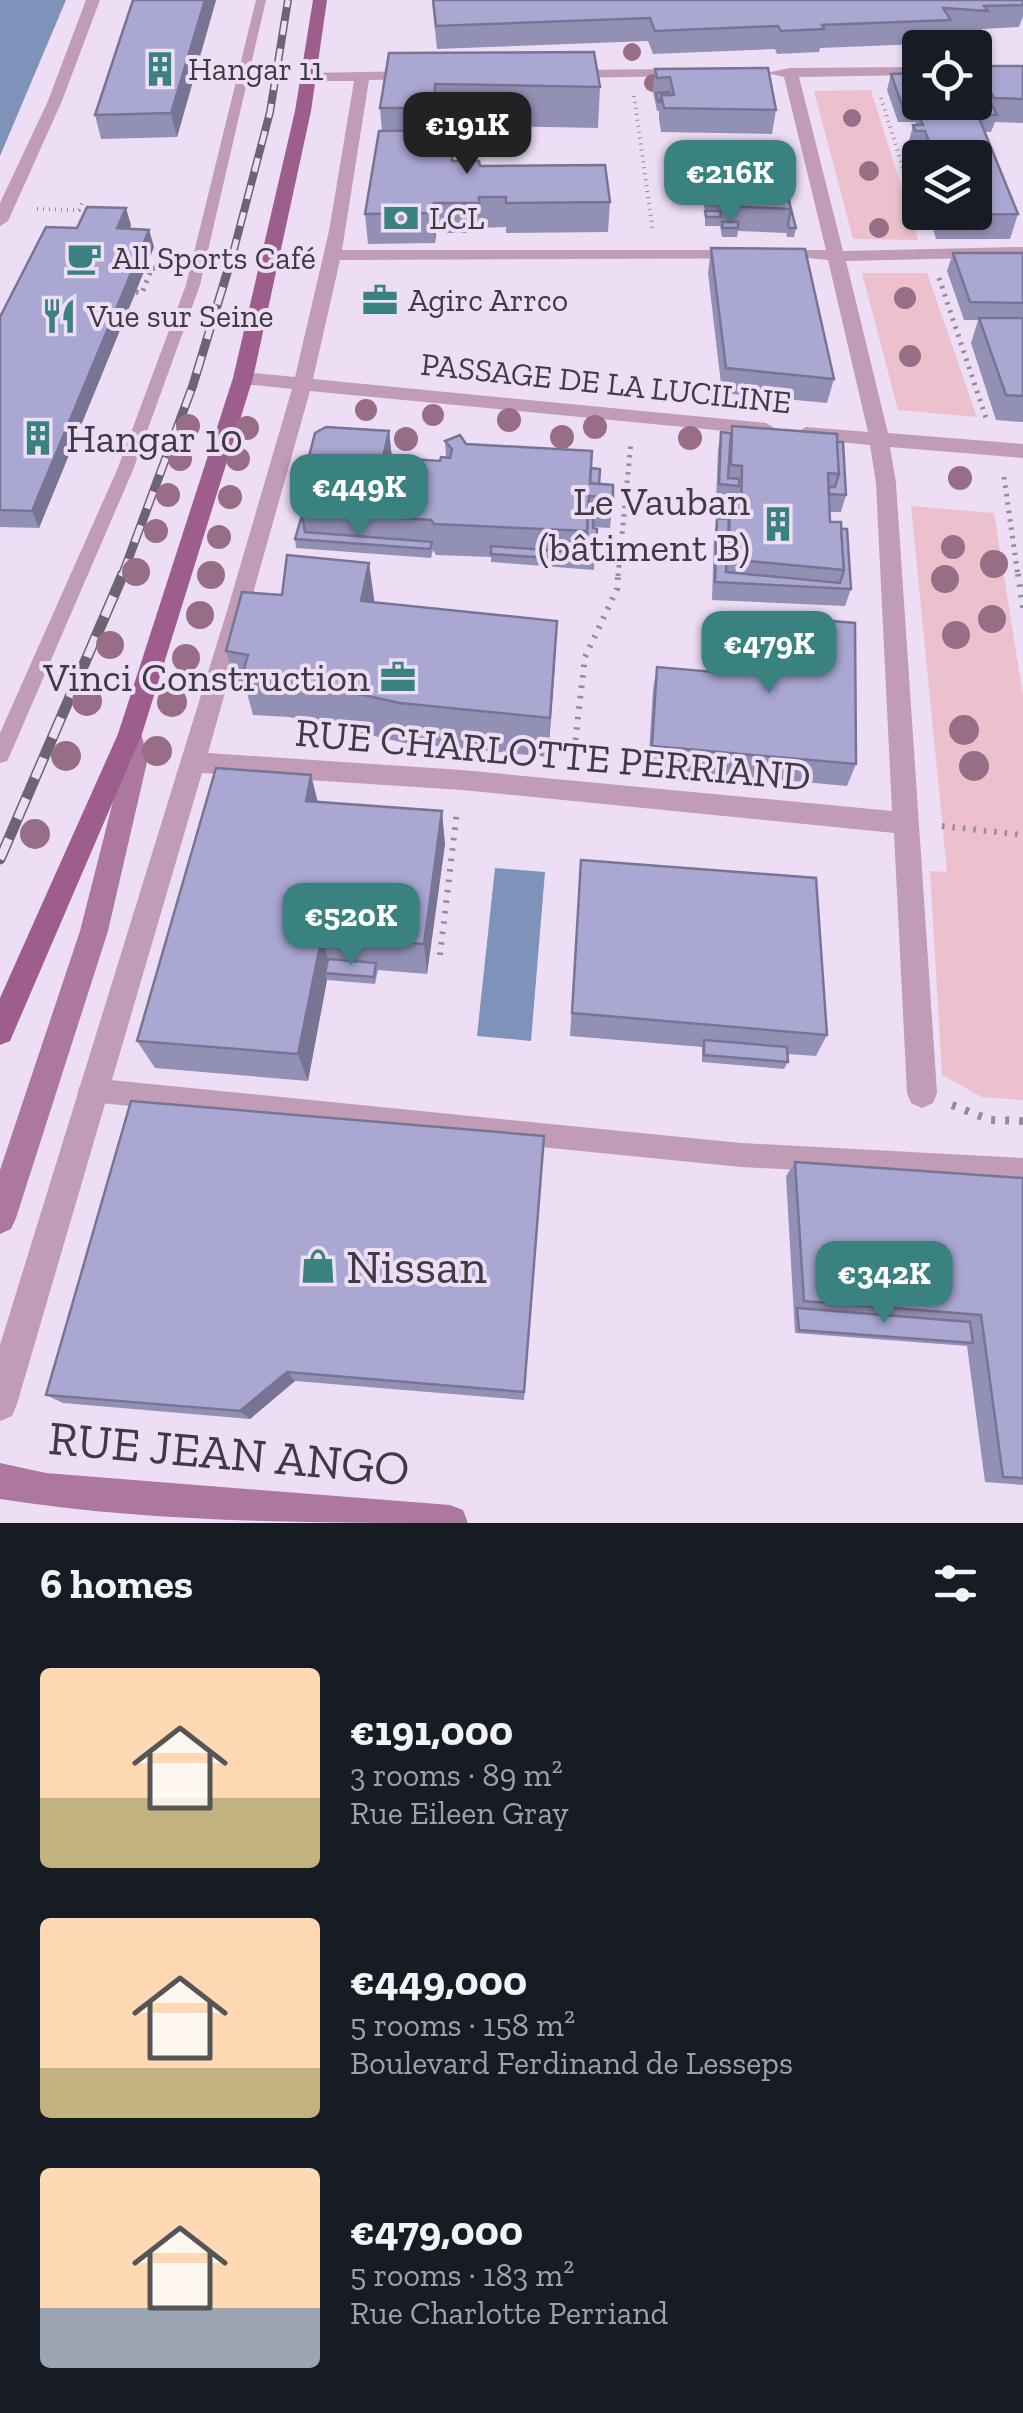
<!DOCTYPE html>
<meta charset="utf-8">
<style>
:root{--surface:#171b24;--page:#242831;--text:#f1f3f6;--muted:#9ea1a6;--accent:#3a8280}
body{margin:0;font-family:"Zilla Slab",serif;background:var(--page);color:var(--text);height:100vh;display:flex;flex-direction:column;font-size:38px;white-space:nowrap}
*{box-sizing:border-box;margin:0}
p{font-size:32px;color:var(--muted)}
.icon{flex:none;width:55px;height:55px;fill:none;stroke:currentColor;stroke-width:2;stroke-linecap:round;stroke-linejoin:round}
.map{position:relative;height:1523px;overflow:hidden}
.panel{display:flex;flex-direction:column;background:var(--surface);flex:1}
.panel>*{flex:none}
.tools{position:absolute;left:902px;top:30px;display:grid;gap:20px}
.tools a{display:grid;place-items:center;width:90px;height:90px;border-radius:10px;background:var(--surface);box-shadow:0 2px 8px #0004;font-size:50px}
.price{position:absolute;translate:-50% -85px;padding:0 22px;border-radius:20px;background:var(--accent);color:#fff;font-size:32px;line-height:65px;filter:drop-shadow(0 2px 5px #0008)}
.price::after{content:'';position:absolute;left:50%;top:60px;width:30px;height:22px;margin-left:-15px;background:inherit;clip-path:polygon(0 0,100% 0,50% 100%)}
.price.active{background:#222;color:#fff}
ul{padding:0;list-style:none}
li{display:flex;align-items:center;gap:30px;height:250px;padding:0 40px}
li span{display:grid;place-items:center;flex:none;width:280px;height:200px;border-radius:10px;color:#555}
li>.icon{margin-inline-start:auto}
span .icon{width:120px;height:120px;fill:#fffc;stroke-width:1}
li b{font-size:42px}
h2{display:flex;justify-content:space-between;align-items:center;height:120px;padding:0 40px;font-size:42px}
.map>svg:first-child{display:block}
.green{fill:#ecc1cd}
.water{fill:#7f92b9}
.lines{fill:none;stroke-linecap:round;stroke-linejoin:round}
.path-far3{stroke:#958b9c;stroke-width:4;stroke-dasharray:1 5;stroke-linecap:butt}
.path-far2{stroke:#958b9c;stroke-width:5;stroke-dasharray:2.5 6;stroke-linecap:butt}
.path-far1{stroke:#958b9c;stroke-width:6;stroke-dasharray:2.5 8;stroke-linecap:butt}
.path{stroke:#958b9c;stroke-width:8;stroke-dasharray:4 10;stroke-linecap:butt}
.lane{fill:#c09cb6;fill-rule:evenodd}
.street{fill:#c09cb6;fill-rule:evenodd}
.secondary{fill:#ac789f;fill-rule:evenodd}
.primary{fill:#9d5d8d;fill-rule:evenodd}
.rail-far2-casing{stroke:#6c6471;stroke-width:8}
.rail-far1-casing{stroke:#6c6471;stroke-width:9}
.rail-casing{stroke:#6c6471;stroke-width:11}
.rail-far2{stroke:#eddef6;stroke-width:5;stroke-dasharray:14;stroke-linecap:butt}
.rail-far1{stroke:#eddef6;stroke-width:6;stroke-dasharray:18;stroke-linecap:butt}
.rail{stroke:#eddef6;stroke-width:8;stroke-dasharray:22;stroke-linecap:butt}
.tree{fill:#976e86}
.wall{fill:#9390b5}
.shaded-wall{fill:#787594}
.building{fill:#aba7d3;stroke:#787594;stroke-width:2.5}
.labels{text-anchor:middle;dominant-baseline:central;stroke-width:8;stroke-linejoin:round;paint-order:stroke}
.far-poi-label{font-size:32px;fill:#3f3a43;stroke:#eddef6;text-anchor:start}
.far-street-label{font-size:32px;fill:#3f3a43;stroke:#eddef6}
.poi-label{font-size:40px;fill:#3f3a43;stroke:#eddef6;text-anchor:end}
.street-label{font-size:40px;fill:#3f3a43;stroke:#eddef6}
.near-poi-label{font-size:48px;fill:#3f3a43;stroke:#eddef6;text-anchor:start}
.near-street-label{font-size:48px;fill:#3f3a43;stroke:#eddef6}
</style>
<div class="map">
<svg width="1023" height="1523" viewBox="0 0 1023 1523">
<rect width="100%" height="100%" fill="#eddef6"/>
<g class="green">
<path d="M871 90 918 240 853 239 814 91Z"/>
<path d="M862 273H927L977 417 898 410Z"/>
<path d="M911 506 994 513 1023 695V1100L982 1097 942 1075 930 871 947 872Z"/>
</g>
<g class="water">
<path d="M0 0H66L0 156Z"/>
<path d="M495 868 545 872 531 1041 477 1036Z"/>
</g>
<g class="lines">
<g class="path-far3">
<path d="M634 96 653 232"/>
<path d="M881 98 922 229"/>
<path d="M37 209 79 210 84 199"/>
</g>
<g class="path-far2">
<path d="M939 278 986 418"/>
<path d="M136 292 142 293 152 268 170 269"/>
<path d="M1004 477 1018 576"/>
<path d="M618 576 631 442"/>
</g>
<g class="path-far1">
<path d="M1018 574 1023 608"/>
<path d="M573 761 585 657 617 589 618 574"/>
<path d="M942 826 1023 835"/>
<path d="M440 955 457 811"/>
</g>
<path class="path" d="M952 1105 990 1120 1023 1121"/>
<g class="lane">
<path d="M256 0H266L200 285 133 470 10 755 7 761 0 763V733L117 470 186 285Z"/>
<path d="M90 1078 741 1143 1023 1158V1182L741 1167 90 1102 82 1098 78 1090 82 1082Z"/>
</g>
<g class="street">
<path d="M86 0H100L62 101 8 221 0 226V203L48 101Z"/>
<path d="M920 67V75L799 77 843 251 1023 247V257L846 261 888 433 1023 444V458L890 447 896 483 937 1093 933 1103 922 1108 911 1103 907 1093 894 833 462 790 202 773 17 1404 12 1416 0 1421V1345L227 611 292 389 243 384 233 378 243 372 295 377 329 231 354 81H308L301 77 308 73 418 71 425 75 418 79 369 80 342 250H826L784 77 766 73 790 68ZM809 258 828 260 868 432 806 427 796 433 806 439 870 445 876 483 892 811 462 770 208 753 310 391 766 435 776 429 766 423 313 379 340 260Z"/>
<path d="M688 69 695 73 693 76 563 78 556 74 563 70Z"/>
</g>
<g class="secondary">
<path d="M130 724 139 727 148 758 108 931 16 1218 11 1229 0 1234V1170L80 931 124 758 118 734 121 727Z"/>
<path d="M0 1463 46 1473 450 1505 463 1510 468 1523C313 1523 152 1523 0 1499Z"/>
</g>
<path class="primary" d="M313 0H327L311 111 253 378 142 734 10 1041 0 1045V998L118 734 233 378 295 111Z"/>
<defs>
<path id="rail-far2" d="M233 253 270 112 288 0"/>
<path id="rail-far1" d="M122 576 193 385 234 250"/>
<path id="rail" d="M0 859 123 574"/>
</defs>
<use href="#rail-far2" class="rail-far2-casing"/>
<use href="#rail-far1" class="rail-far1-casing"/>
<use href="#rail" class="rail-casing"/>
<use href="#rail-far2" class="rail-far2"/>
<use href="#rail-far1" class="rail-far1"/>
<use href="#rail" class="rail"/>
</g>
<g class="tree">
<circle cx="632" cy="52" r="9"/>
<circle cx="653" cy="83" r="9"/>
<circle cx="852" cy="118" r="9"/>
<circle cx="869" cy="171" r="10"/>
<circle cx="879" cy="228" r="10"/>
<circle cx="905" cy="298" r="11"/>
<circle cx="910" cy="356" r="11"/>
<circle cx="366" cy="410" r="11"/>
<circle cx="433" cy="415" r="11"/>
<circle cx="509" cy="420" r="12"/>
<circle cx="188" cy="426" r="12"/>
<circle cx="595" cy="427" r="12"/>
<circle cx="247" cy="428" r="12"/>
<circle cx="562" cy="437" r="12"/>
<circle cx="690" cy="438" r="12"/>
<circle cx="406" cy="439" r="12"/>
<circle cx="180" cy="459" r="12"/>
<circle cx="238" cy="459" r="12"/>
<circle cx="960" cy="478" r="12"/>
<circle cx="168" cy="495" r="12"/>
<circle cx="230" cy="497" r="12"/>
<circle cx="156" cy="531" r="12"/>
<circle cx="219" cy="537" r="12"/>
<circle cx="953" cy="547" r="12"/>
<circle cx="994" cy="564" r="14"/>
<circle cx="136" cy="572" r="14"/>
<circle cx="211" cy="575" r="14"/>
<circle cx="945" cy="579" r="14"/>
<circle cx="200" cy="615" r="14"/>
<circle cx="992" cy="619" r="14"/>
<circle cx="956" cy="635" r="14"/>
<circle cx="110" cy="645" r="14"/>
<circle cx="186" cy="658" r="14"/>
<circle cx="87" cy="701" r="15"/>
<circle cx="172" cy="702" r="15"/>
<circle cx="964" cy="730" r="15"/>
<circle cx="157" cy="751" r="15"/>
<circle cx="66" cy="756" r="15"/>
<circle cx="974" cy="766" r="15"/>
<circle cx="35" cy="834" r="15"/>
</g>
<g class="wall">
<path d="M216 0 177 137 101 139 95 115Z"/>
<path d="M432 0H1023V16L1019 27 982 29 981 34 948 31 945 43 820 48 819 52 777 54 775 49 653 54 648 41 437 49Z"/>
<path d="M389 53 600 87 598 128 437 125V131L454 161 480 166 610 202 608 232 506 233V227L480 228V233H436L435 243 368 244 365 214 382 131 380 108Z"/>
<path d="M977 66H1023V123L995 122 991 132H985L1018 214 1010 239H936L928 212H975V158H920V159L919 155H909L907 149 913 125H915L916 122H898L887 90 891 74 975 73Z"/>
<path d="M655 69 776 110 772 134 661 132 659 119V111H657L653 92Z"/>
<path d="M728 145 776 172 793 189 790 205 796 228 794 237H787L786 233 738 231 737 237H722L720 226H705V211L702 194 705 169H714L715 159H718L719 151 727 152Z"/>
<path d="M131 225 129 229 149 230 154 247 39 528 0 527V317L77 228Z"/>
<path d="M711 248 834 379 827 403 722 393 708 273Z"/>
<path d="M953 253H1023V422L996 420 971 343 978 320H964L947 271Z"/>
<path d="M732 426 837 434 846 495 841 512H830V522L851 589 845 606 712 600 714 536 717 518 729 519 730 513 735 514 736 503 716 502 718 450 721 432 731 433Z"/>
<path d="M389 431 392 457 440 461 446 457 445 441 591 468 599 484 613 498 610 528 593 527V528L597 529 594 570 491 562V557L436 555 433 550 431 558 296 548 295 539 302 515 301 511 309 494 305 472Z"/>
<path d="M375 602 555 662 548 757 405 743 289 717 253 715 247 693 238 691 226 651Z"/>
<path d="M748 614 856 764 847 786 648 768 653 690 657 667 742 675V638Z"/>
<path d="M311 775 318 802 445 844 427 974 378 970 375 984 327 980 308 1081 155 1068 137 1041Z"/>
<path d="M581 860 827 1035 816 1056 787 1054 788 1062 784 1069 702 1062V1047L570 1036Z"/>
<path d="M544 1136 524 1400 295 1381 250 1419 63 1403 46 1395Z"/>
<path d="M795 1162 1023 1178V1485L985 1482 967 1346 795 1333 786 1176Z"/>
</g>
<g class="shaded-wall">
<path d="M205 0H216L177 137 171 113Z"/>
<path d="M435 84 437 125V149L435 108Z"/>
<path d="M434 203 436 233 435 243 433 213Z"/>
<path d="M126 208 131 225 122 246 117 228Z"/>
<path d="M149 230 154 247 39 528 32 511Z"/>
<path d="M389 431 392 461 383 457Z"/>
<path d="M369 563 375 605 361 601Z"/>
<path d="M557 621 555 662 548 757 550 718Z"/>
<path d="M311 775 319 809 306 801Z"/>
<path d="M442 811 445 844 427 974 424 944Z"/>
<path d="M322 936 330 966 325 973 327 980 308 1081 298 1054Z"/>
<path d="M287 1372 295 1381 250 1419 240 1411Z"/>
</g>
<g class="building">
<path d="M133 0H205L171 113 95 115Z"/>
<path d="M433 0H1023V5L984 6 988 11 943 8 951 20 822 25 824 29 804 30 781 31 778 26 655 31 650 18 436 26Z"/>
<path d="M594 52 600 87 435 84V108H380L389 53Z"/>
<path d="M977 66H1023V99L994 98Z"/>
<path d="M768 68 776 110 664 108 661 95H674L670 77 657 78 655 69Z"/>
<path d="M920 73V102H975V73L997 115H978L977 113H971L967 104 902 105 891 74Z"/>
<path d="M669 92V95H661L660 102H658L656 93Z"/>
<path d="M918 112 977 113 1018 214 944 215 943 212H975V158H935L925 131H915L913 125H923Z"/>
<path d="M453 130 452 161H479L480 166 605 165 610 202 506 203V197H479V203H434L433 213 365 214 379 131Z"/>
<path d="M728 145H770L776 172H789L793 189H786L791 209 724 206 722 196 710 195 705 169H722L719 151 729 152Z"/>
<path d="M87 207 126 208 117 228 149 230 32 511 0 510V317L46 227 77 228Z"/>
<path d="M791 209 796 228H789L788 224Z"/>
<path d="M705 211H720L721 217H706Z"/>
<path d="M722 222H738V228H723Z"/>
<path d="M711 248 805 249 834 379 726 368Z"/>
<path d="M953 253H1023V303L970 302Z"/>
<path d="M979 318H1023V396L1006 395Z"/>
<path d="M732 426 837 434 839 474 828 473 830 522H841L844 570 728 559 730 513 741 514 742 466 731 465Z"/>
<path d="M326 427 389 431 383 457 440 461 441 457 450 458 452 449 445 441 460 435 466 444 592 451 590 483 613 485V498L589 496 587 531 434 524 431 520 301 511 317 475 305 472 315 433Z"/>
<path d="M721 432 731 433 728 478 739 479V486L719 484Z"/>
<path d="M837 442H843L846 495 829 494V487H835L839 474Z"/>
<path d="M591 468 600 469 599 484 590 483Z"/>
<path d="M302 515 305 532 432 542 430 549 295 539Z"/>
<path d="M588 518H593V528L597 529 595 561 491 554V546L586 553Z"/>
<path d="M717 518 729 519 726 572 840 583 844 570 841 529H847L851 589 715 582Z"/>
<path d="M287 555 369 563 361 601 557 621 550 718 400 703 280 677 242 675 248 655 226 651 242 592 282 595Z"/>
<path d="M748 614 855 623 856 764 652 746 657 667 748 675Z"/>
<path d="M216 768 311 775 306 801 442 811 424 944 322 936 298 1054 137 1041Z"/>
<path d="M581 860 816 878 827 1035 572 1013Z"/>
<path d="M328 959 376 963 374 977 325 973Z"/>
<path d="M704 1040 787 1047 788 1062 704 1055Z"/>
<path d="M131 1101 544 1136 524 1392 287 1372 240 1411 46 1395Z"/>
<path d="M795 1162 1023 1178V1478L1003 1477 981 1315 804 1301Z"/>
<path d="M797 1308 970 1322 973 1343 799 1330Z"/>
</g>
<defs>
<symbol id="building-bare" viewBox="-9 -9 18 18"><path d="M-4-6H4V6H1V3H-1V6H-4ZM-2.5-4.3h1.7v1.8h-1.7ZM.8-4.3h1.7v1.8H.8ZM-2.5-1h1.7V.8h-1.7ZM.8-1h1.7V.8H.8Z" fill="#3a8280" stroke="#eddef6" stroke-width="2.5" paint-order="stroke"/></symbol>
<symbol id="bank-bare" viewBox="-9 -9 18 18"><path d="M-6-4H6V4H-6ZM0-2.3a2.3 2.3 0 1 0 0 4.6a2.3 2.3 0 1 0 0-4.6Z" fill="#3a8280" stroke="#eddef6" stroke-width="2.5" paint-order="stroke"/></symbol>
<symbol id="cafe-bare" viewBox="-9 -9 18 18"><path d="M-5.5-4.5H6V0H3Q3 3.5 0 3.5H-2.5Q-5.5 3.5-5.5 0ZM3-3.2v2h1.7v-2ZM-6 4.5H4V6H-6Z" fill="#3a8280" stroke="#eddef6" stroke-width="2.5" paint-order="stroke"/></symbol>
<symbol id="office-bare" viewBox="-9 -9 18 18"><path d="M-6-3h4V-5.5h4V-3h4V5H-6ZM-1-4.5V-3h2v-1.5ZM-6 0V1H6V0Z" fill="#3a8280" stroke="#eddef6" stroke-width="2.5" paint-order="stroke"/></symbol>
<symbol id="restaurant-bare" viewBox="-9 -9 18 18"><path d="M-5-6h1v4h1v-4h1v4h1v-4h1v5L-1.5 .5V6h-2V.5L-5-1ZM5-6V6H3V1.5H1.5Q1.5-4 5-6Z" fill="#3a8280" stroke="#eddef6" stroke-width="2.5" paint-order="stroke"/></symbol>
<symbol id="shop-bare" viewBox="-9 -9 18 18"><path d="M-5-2.5h2.3a2.7 3.5 0 0 1 5.4 0H5L5.5 6h-11ZM-1.5-2.5h3a1.5 2.3 0 0 0-3 0Z" fill="#3a8280" stroke="#eddef6" stroke-width="2.5" paint-order="stroke"/></symbol>
</defs>
<g fill-rule="evenodd">
<use href="#building-bare" x="135" y="44" width="50" height="50"/>
<use href="#bank-bare" x="376" y="193" width="50" height="50"/>
<use href="#cafe-bare" x="59" y="233" width="50" height="50"/>
<use href="#office-bare" x="355" y="275" width="50" height="50"/>
<use href="#restaurant-bare" x="34" y="291" width="50" height="50"/>
<use href="#building-bare" x="13" y="413" width="50" height="50"/>
<use href="#building-bare" x="753" y="499" width="50" height="50"/>
<use href="#office-bare" x="373" y="652" width="50" height="50"/>
<use href="#shop-bare" x="293" y="1241" width="50" height="50"/>
</g>
<g class="labels">
<g class="far-poi-label">
<text x="188" y="69">Hangar 11</text>
<text x="429" y="218">LCL</text>
<text x="112" y="258">All Sports Café</text>
<text x="408" y="300">Agirc Arrco</text>
<text x="87" y="316">Vue sur Seine</text>
</g>
<g class="far-street-label">
<text transform="translate(606 383) rotate(6)">PASSAGE DE LA LUCILINE</text>
</g>
<g class="poi-label">
<text x="66" y="438" text-anchor="start">Hangar 10</text>
<text x="750" y="501">Le Vauban<tspan x="750" dy="46">(bâtiment B)</tspan></text>
<text x="370" y="677">Vinci Construction</text>
</g>
<g class="street-label">
<text transform="translate(553 754) rotate(5)">RUE CHARLOTTE PERRIAND</text>
</g>
<g class="near-poi-label">
<text x="346" y="1266">Nissan</text>
</g>
<g class="near-street-label">
<text transform="translate(229 1453) rotate(5)">RUE JEAN ANGO</text>
</g>
</g>
</svg>
<div class="tools">
<a><svg class="icon" aria-label="locate" viewBox="0 0 24 24"><circle cx="12" cy="12" r="6"/><path d="M12 2v4M12 18v4M2 12h4M18 12h4"/></svg></a>
<a><svg class="icon" aria-label="layers" viewBox="0 0 24 24"><path d="M12 4l9 5-9 5-9-5zM3 14l9 5 9-5"/></svg></a>
</div>
<b class="price active" style="left:467px;top:177px">€191K</b>
<b class="price" style="left:730px;top:225px">€216K</b>
<b class="price" style="left:359px;top:539px">€449K</b>
<b class="price" style="left:769px;top:696px">€479K</b>
<b class="price" style="left:351px;top:968px">€520K</b>
<b class="price" style="left:884px;top:1326px">€342K</b>
</div>
<section class="panel">
<h2>6 homes<svg class="icon" aria-label="filters" viewBox="0 0 24 24"><path d="M4 7h16M4 17h16"/><circle cx="9" cy="7" r="2"/><circle cx="15" cy="17" r="2"/></svg></h2>
<ul>
<li><span style="background:linear-gradient(#ffd9b3 65%,#c2b280 0)"><svg class="icon" aria-label="home" viewBox="0 0 24 24"><path d="M3 11l9-7 9 7M6 9v11h12V9"/></svg></span><div><b>€191,000</b><p>3 rooms · 89 m²</p><p>Rue Eileen Gray</p></div></li>
<li><span style="background:linear-gradient(#ffd9b3 75%,#c2b280 0)"><svg class="icon" aria-label="home" viewBox="0 0 24 24"><path d="M3 11l9-7 9 7M6 9v11h12V9"/></svg></span><div><b>€449,000</b><p>5 rooms · 158 m²</p><p>Boulevard Ferdinand de Lesseps</p></div></li>
<li><span style="background:linear-gradient(#ffd9b3 70%,#9aa5b1 0)"><svg class="icon" aria-label="home" viewBox="0 0 24 24"><path d="M3 11l9-7 9 7M6 9v11h12V9"/></svg></span><div><b>€479,000</b><p>5 rooms · 183 m²</p><p>Rue Charlotte Perriand</p></div></li>
</ul>
</section>
